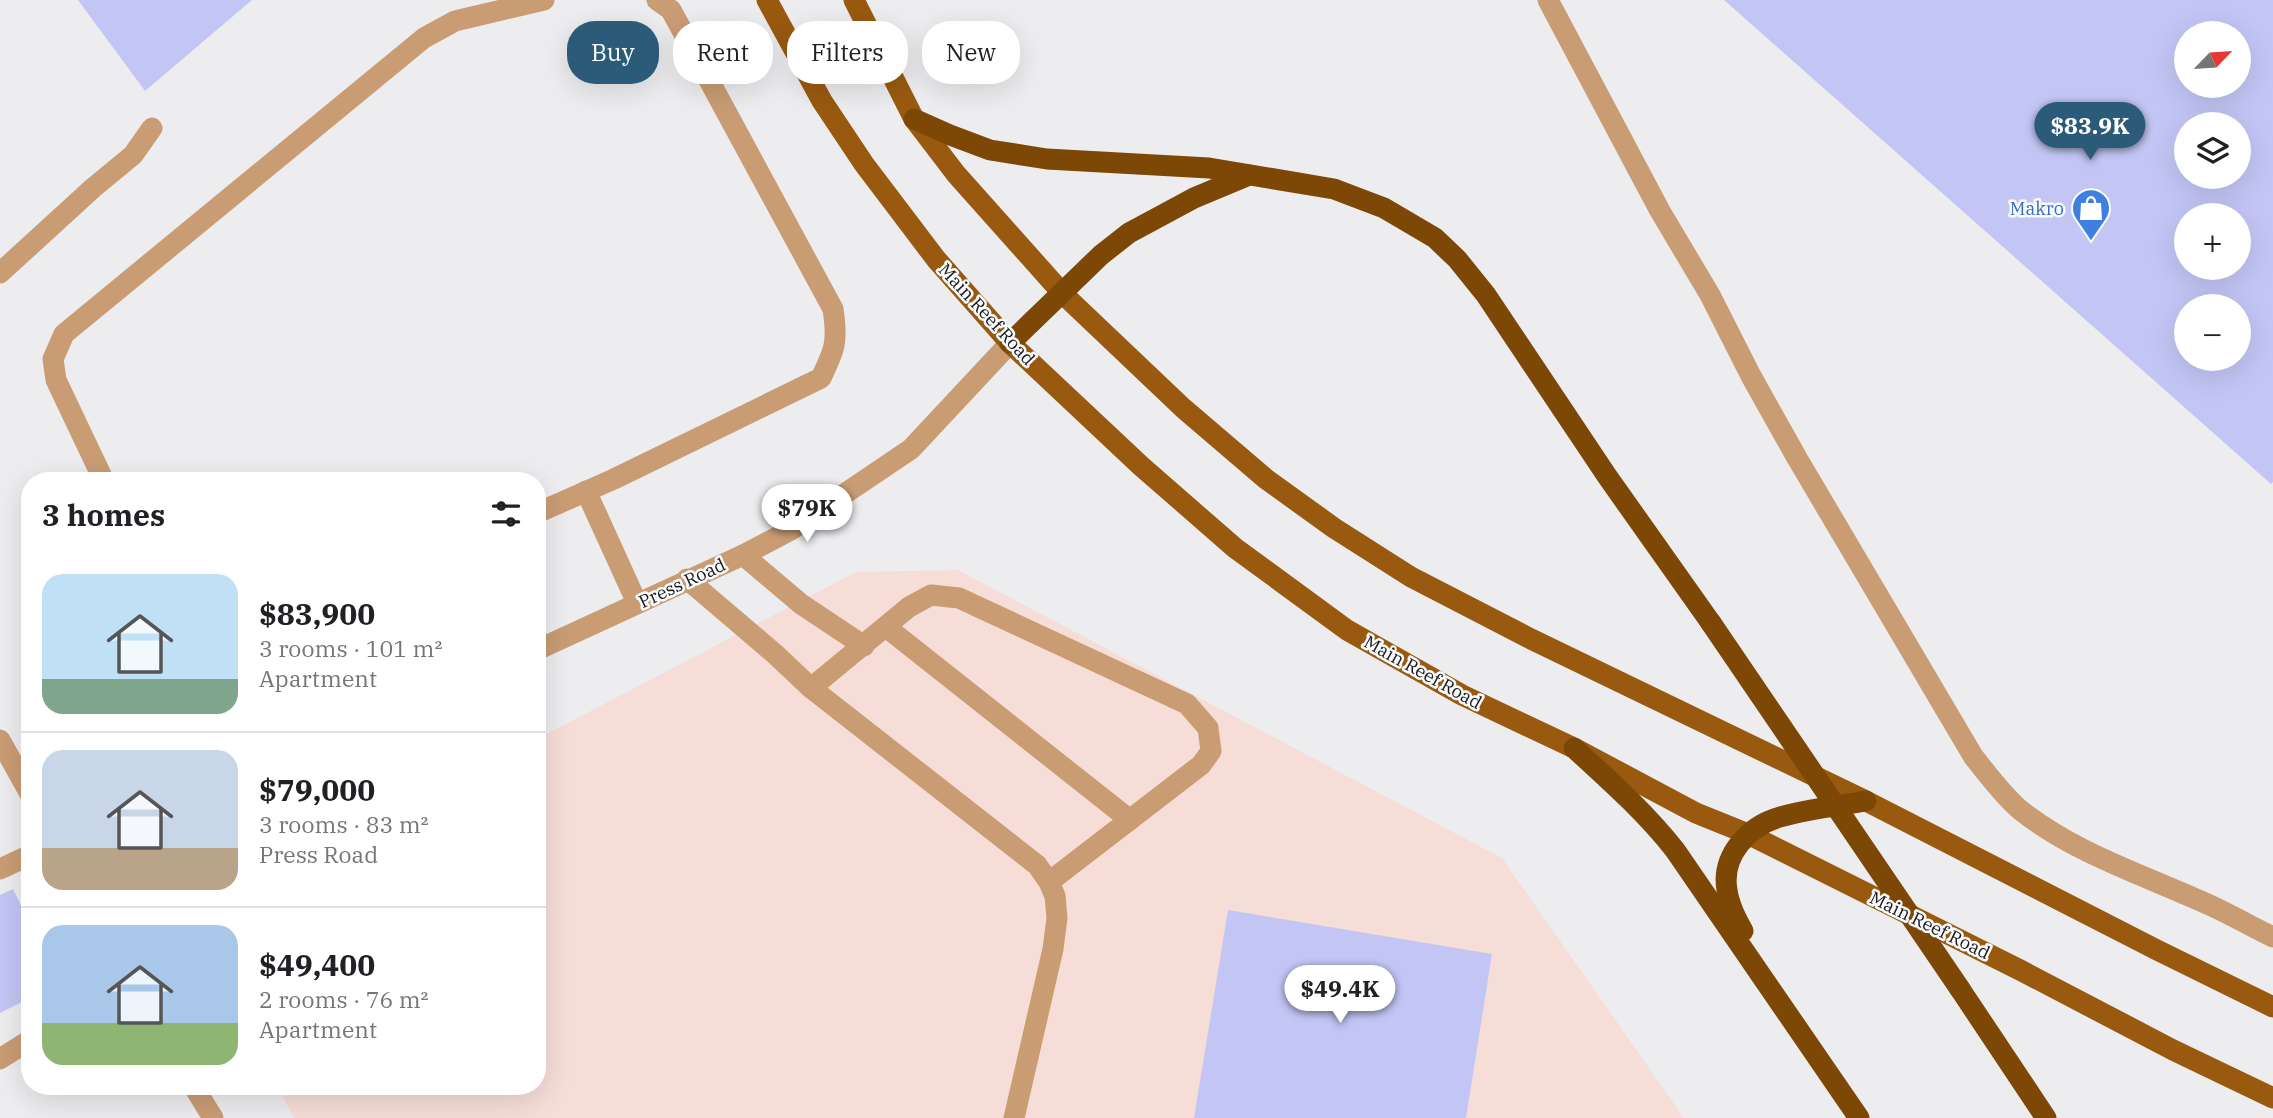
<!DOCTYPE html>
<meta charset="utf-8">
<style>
:root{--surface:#fff;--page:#f6f6f6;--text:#202124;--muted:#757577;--line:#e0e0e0;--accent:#2b5b79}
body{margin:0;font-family:"IBM Plex Serif",serif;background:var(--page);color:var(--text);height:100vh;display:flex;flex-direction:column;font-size:26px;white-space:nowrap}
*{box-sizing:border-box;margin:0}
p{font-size:23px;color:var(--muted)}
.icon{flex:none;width:38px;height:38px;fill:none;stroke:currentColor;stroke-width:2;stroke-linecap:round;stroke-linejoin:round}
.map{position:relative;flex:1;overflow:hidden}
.side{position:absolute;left:21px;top:472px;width:525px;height:623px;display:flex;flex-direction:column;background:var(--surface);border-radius:28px;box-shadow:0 7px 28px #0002}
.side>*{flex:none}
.guide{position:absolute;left:567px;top:21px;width:665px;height:63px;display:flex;gap:14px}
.needle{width:46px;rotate:65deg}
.tools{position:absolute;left:2174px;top:21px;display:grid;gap:14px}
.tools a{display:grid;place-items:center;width:77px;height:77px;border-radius:50%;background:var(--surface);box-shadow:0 7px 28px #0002;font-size:35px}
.price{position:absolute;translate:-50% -60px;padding:0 16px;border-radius:24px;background:#fff;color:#222;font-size:23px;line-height:46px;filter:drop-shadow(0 2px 4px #0008)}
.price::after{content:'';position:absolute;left:50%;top:42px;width:21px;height:16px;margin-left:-10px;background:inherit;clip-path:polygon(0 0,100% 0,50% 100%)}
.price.current{background:var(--accent);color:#fff}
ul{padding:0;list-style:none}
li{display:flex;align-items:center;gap:21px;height:175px;padding:0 21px}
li+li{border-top:2px solid var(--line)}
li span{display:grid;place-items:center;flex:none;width:196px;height:140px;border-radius:21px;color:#555}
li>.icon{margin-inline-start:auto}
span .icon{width:84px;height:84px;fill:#fffc;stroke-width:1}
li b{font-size:30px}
h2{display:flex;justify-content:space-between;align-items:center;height:84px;padding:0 21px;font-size:30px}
.pill{padding:0 24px;border-radius:28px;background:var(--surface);box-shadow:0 7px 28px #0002;font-size:24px;line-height:63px}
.pill.current{background:var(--accent);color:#fff}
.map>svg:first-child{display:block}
.commercial{fill:#f7ddd8}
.building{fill:#c3c6f5;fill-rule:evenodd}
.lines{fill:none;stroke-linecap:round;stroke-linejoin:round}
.minor{stroke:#c99c74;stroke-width:21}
.major{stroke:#995a10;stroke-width:21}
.highway{stroke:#7d4806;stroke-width:21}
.highway-bridge{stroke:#7d4806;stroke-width:21}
.labels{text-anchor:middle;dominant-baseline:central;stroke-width:5;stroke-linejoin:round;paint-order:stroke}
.shop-label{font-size:18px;fill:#366cbe;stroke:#fafbfd;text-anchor:end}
.street-label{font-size:18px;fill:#19191a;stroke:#fafbfd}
</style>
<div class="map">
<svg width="2273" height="1118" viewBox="0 0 2273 1118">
<rect width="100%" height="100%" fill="#ededf0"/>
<path class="commercial" d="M958 570 1502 858 1684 1118H294L278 1087H537V739L856 572Z"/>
<g class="building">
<path d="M78 0H252L145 91Z"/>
<path d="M1724 0H2273V482L2271 484ZM2186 33H2238V86H2186ZM2186 124H2238V177H2186ZM2186 215H2238V268H2186ZM2186 306H2238V359H2186Z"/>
<path d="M13 889 30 924V998L0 1013V895Z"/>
<path d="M1228 910 1492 954 1466 1118H1194Z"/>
</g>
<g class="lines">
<g class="minor">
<path d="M1548 0 1660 211 1710 295 1751 376 1797 458 1973 756C1987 774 2002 794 2019 809 2076 855 2150 877 2216 908 2235 917 2254 928 2273 937"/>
<path d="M0 273 93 188 133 155 152 128"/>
<path d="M104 481 56 380 53 359 64 334 424 38 455 21 544 0"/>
<path d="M586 491 637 603"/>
<path d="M537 513 614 479 821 378C835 349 838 342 833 309L671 10 657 0"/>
<path d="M743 555 801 604 864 646"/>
<path d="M687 579 775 654 811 688 1037 865 1049 882 1055 896 1057 918 1053 949 1014 1118"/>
<path d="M886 627 1130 820"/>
<path d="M537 650 743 555 791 530 911 449 1010 343"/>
<path d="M811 688 909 607 931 595 959 598 1187 704 1208 728 1211 751 1201 765 1049 882"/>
<path d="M0 740 30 794"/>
<path d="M0 869 30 855"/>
<path d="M0 1059 30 1040"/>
<path d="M194 1087 213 1118"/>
</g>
<g class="major">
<path d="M767 0 822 101 864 164 936 259 1010 343 1141 466 1235 548 1347 630 1462 695 1574 748 1696 813 1748 834 2022 971 2173 1050 2273 1098"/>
<path d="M854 0 914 119 956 174 1063 294 1183 408 1266 479 1334 528 1411 577 1531 639 1866 801 2157 950 2273 1007"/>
</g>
<g class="highway">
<path d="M914 119 950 135 990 150 1047 159 1209 168 1334 189 1384 208 1435 238 1457 259 1486 295 1607 476 1711 623"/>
<path d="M1010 343 1101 255 1129 233 1194 198 1249 175"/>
<path d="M1574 748C1610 781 1645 812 1675 850L1859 1118"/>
<path d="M1743 931C1736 918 1729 905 1727 890 1721 856 1748 826 1780 817 1808 809 1837 806 1866 801"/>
<path d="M1960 989 2046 1118"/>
</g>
<path class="highway-bridge" d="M1711 623 1960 989"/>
</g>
<defs>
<symbol id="shop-pin" viewBox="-11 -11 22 30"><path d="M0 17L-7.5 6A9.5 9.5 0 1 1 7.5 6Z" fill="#3f7fe0" stroke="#fafbfd"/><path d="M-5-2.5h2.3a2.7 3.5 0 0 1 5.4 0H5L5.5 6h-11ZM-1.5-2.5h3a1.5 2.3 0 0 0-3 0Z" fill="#fff"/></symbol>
</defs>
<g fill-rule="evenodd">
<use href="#shop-pin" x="2069" y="186" width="44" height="60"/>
</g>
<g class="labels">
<g class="shop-label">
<text x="2064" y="208">Makro</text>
</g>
<g class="street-label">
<text transform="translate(987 314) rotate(47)">Main Reef Road</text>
<text transform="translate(682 583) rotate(-25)">Press Road</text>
<text transform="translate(1423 672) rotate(29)">Main Reef Road</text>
<text transform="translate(1930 925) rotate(26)">Main Reef Road</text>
</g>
</g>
</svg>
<div class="tools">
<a><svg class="needle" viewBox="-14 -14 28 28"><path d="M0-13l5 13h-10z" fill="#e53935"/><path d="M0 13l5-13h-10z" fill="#757577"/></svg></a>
<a><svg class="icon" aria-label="layers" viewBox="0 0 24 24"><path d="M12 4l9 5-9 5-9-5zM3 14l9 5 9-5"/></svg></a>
<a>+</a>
<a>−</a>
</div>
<b class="price current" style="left:2090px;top:162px">$83.9K</b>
<b class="price" style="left:807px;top:544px">$79K</b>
<b class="price" style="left:1340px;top:1025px">$49.4K</b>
<div class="guide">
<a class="pill current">Buy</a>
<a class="pill">Rent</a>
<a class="pill">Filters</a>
<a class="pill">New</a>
</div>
<section class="side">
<h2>3 homes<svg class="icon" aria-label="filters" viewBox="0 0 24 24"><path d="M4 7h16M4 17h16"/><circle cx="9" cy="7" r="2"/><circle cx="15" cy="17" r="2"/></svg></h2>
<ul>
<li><span style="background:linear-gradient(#bfe0f5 75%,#7fa58c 0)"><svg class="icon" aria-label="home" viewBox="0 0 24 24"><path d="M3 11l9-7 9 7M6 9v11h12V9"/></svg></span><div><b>$83,900</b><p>3 rooms · 101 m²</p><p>Apartment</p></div></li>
<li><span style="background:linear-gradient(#c9d6e8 70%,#b9a48a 0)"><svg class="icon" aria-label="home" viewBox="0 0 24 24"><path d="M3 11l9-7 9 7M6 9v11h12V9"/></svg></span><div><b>$79,000</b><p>3 rooms · 83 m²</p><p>Press Road</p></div></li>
<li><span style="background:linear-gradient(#a9c7e8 70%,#8fb573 0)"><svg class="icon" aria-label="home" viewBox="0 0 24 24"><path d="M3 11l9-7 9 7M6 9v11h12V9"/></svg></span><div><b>$49,400</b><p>2 rooms · 76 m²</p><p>Apartment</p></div></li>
</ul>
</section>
</div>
